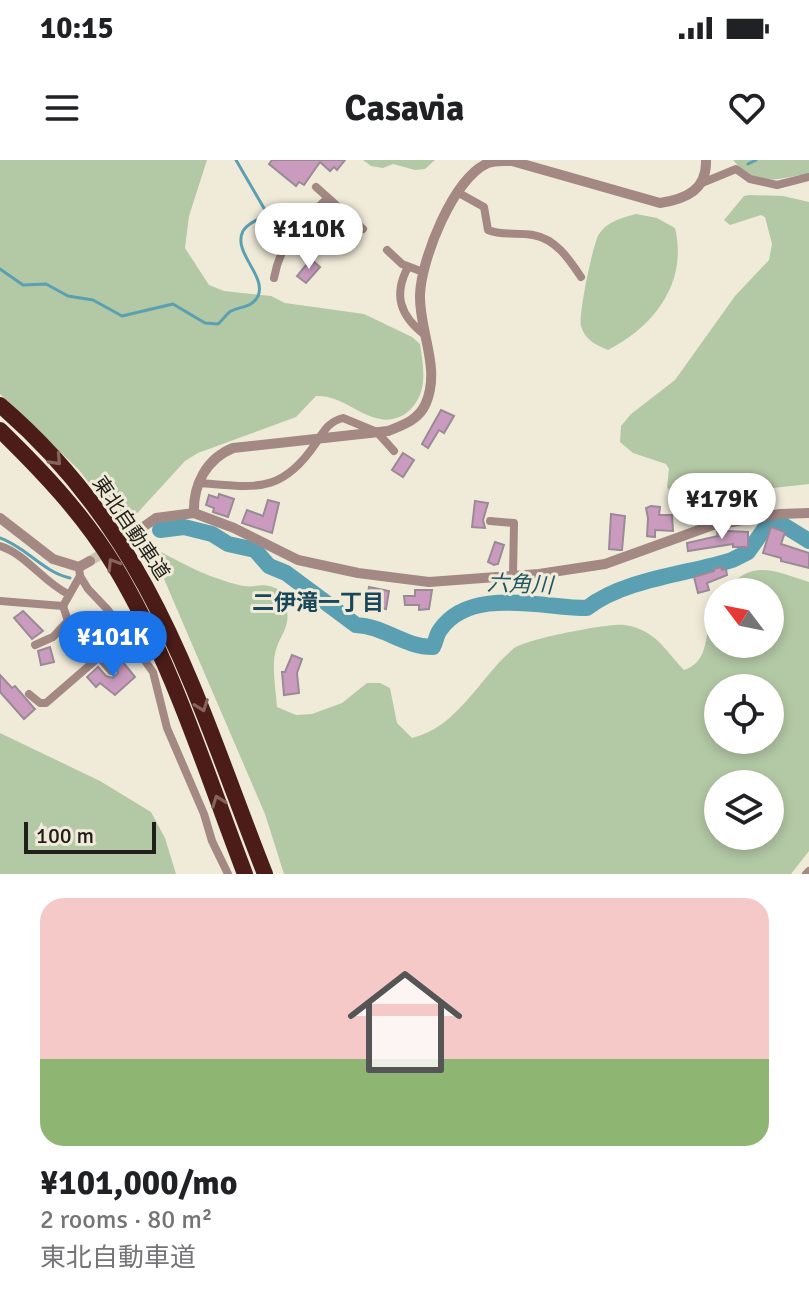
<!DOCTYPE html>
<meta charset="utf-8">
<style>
:root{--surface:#fff;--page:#f2f2f2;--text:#202124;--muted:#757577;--accent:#1a73e8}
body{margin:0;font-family:Signika,"Noto Sans JP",sans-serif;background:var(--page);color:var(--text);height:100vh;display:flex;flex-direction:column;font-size:30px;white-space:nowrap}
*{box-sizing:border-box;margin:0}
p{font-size:26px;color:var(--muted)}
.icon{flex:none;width:44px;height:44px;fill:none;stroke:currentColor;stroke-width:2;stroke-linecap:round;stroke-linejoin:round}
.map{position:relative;height:714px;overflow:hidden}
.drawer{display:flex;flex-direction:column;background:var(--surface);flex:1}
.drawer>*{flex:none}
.needle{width:52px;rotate:302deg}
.fabs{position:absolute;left:704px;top:418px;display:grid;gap:16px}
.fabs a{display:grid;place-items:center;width:80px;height:80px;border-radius:50%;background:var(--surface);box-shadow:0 4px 12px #0003;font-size:40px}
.scale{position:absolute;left:24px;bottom:20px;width:132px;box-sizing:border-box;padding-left:8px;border:4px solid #211f19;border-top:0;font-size:22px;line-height:28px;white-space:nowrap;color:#211f19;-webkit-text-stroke:6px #f0ebd9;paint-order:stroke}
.price{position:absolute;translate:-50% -68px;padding:0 18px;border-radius:28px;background:#fff;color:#222;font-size:26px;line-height:52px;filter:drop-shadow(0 2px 4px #0008)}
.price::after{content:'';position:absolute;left:50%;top:48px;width:24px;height:18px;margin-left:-12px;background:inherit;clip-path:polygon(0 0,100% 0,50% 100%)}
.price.active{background:var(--accent);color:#fff}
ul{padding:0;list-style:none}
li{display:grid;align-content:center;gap:16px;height:424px;padding:0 40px}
li span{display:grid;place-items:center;height:248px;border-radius:24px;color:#555}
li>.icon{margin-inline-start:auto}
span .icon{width:144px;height:144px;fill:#fffc;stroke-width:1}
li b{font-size:34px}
.status{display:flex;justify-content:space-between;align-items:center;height:56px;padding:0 40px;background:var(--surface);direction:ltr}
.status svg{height:22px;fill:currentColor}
header{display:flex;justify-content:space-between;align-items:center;height:104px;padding:0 40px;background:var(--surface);font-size:36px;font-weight:700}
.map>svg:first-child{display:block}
.green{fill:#b3c8a4;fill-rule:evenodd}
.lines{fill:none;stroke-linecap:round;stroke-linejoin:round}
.stream{stroke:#5ba0b2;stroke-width:3}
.river{stroke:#5ba0b2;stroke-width:16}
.building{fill:#cb9bbf;stroke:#998a95;stroke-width:2}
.tertiary-tunnel{stroke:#c7c2b3;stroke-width:10;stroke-dasharray:10 5;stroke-linecap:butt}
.minor{stroke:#a38884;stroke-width:8}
.tertiary{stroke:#a38884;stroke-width:10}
.motorway{stroke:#4c1c18;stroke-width:16}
.oneway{stroke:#85645c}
.labels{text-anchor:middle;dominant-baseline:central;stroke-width:6;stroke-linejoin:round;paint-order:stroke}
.street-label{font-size:20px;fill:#211f19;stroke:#f0ebd9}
.water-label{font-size:22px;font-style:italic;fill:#1d5764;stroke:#f0ebd9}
.neighbourhood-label{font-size:22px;font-weight:bold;fill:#18475a;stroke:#f0ebd9}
</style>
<div class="status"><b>10:15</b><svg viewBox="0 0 49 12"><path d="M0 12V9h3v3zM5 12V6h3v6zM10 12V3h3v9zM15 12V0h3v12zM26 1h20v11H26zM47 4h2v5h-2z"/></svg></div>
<header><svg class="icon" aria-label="menu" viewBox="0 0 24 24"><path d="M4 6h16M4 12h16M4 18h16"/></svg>Casavia<svg class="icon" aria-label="heart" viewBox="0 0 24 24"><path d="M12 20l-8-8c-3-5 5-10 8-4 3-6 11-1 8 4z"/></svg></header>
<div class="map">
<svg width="809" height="714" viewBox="0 0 809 714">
<rect width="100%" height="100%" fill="#f0ebd9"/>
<g class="green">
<path d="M0 0H207L189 56 185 88 209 125 224 131 271 136 285 143 364 154 412 177 420 184C424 210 429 236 405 254 399 258 388 261 381 259 357 255 341 235 316 236L296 257 198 293 185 301 131 360 117 359 79 310 0 234Z"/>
<path d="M363 0H435L425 9 415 10 393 4 383 8 371 6Z"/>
<path d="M733 0H809V14C777 17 760 31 733 0Z"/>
<path d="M750 35 783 36 809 42V324L756 330 716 345 673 335 667 327 669 309 666 304 633 293 620 282 621 266 631 254 675 220 735 136 769 100 772 84 765 57 761 55 730 65 724 60 744 36Z"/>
<path d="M636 54 657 58 675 68C688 122 655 166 608 190 596 185 585 180 581 166 578 156 593 83 599 74 608 61 621 58 636 54Z"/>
<path d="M161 392C187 406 210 418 239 425 258 430 260 419 283 432 296 473 277 470 274 501 273 515 276 532 277 547L296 555 312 554 342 543 367 523H380L390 528 397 563 412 578C459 566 478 519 513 489 525 479 597 466 615 465 622 464 633 466 639 469 659 476 670 496 684 510 715 500 701 463 718 441V484H770V432H725C751 398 774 411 809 422V691L791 714H284L265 654 158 405ZM718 528H770V580H718ZM718 624H770V676H718Z"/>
<path d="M0 573 100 621 151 652 165 678 176 714H0Z"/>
</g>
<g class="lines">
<g class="stream">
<path d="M748 4 756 0"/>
<path d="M0 109 23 125 46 124 68 136 93 140 122 156 173 144 205 163 218 164C223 160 226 154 231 151 241 146 252 148 258 136 267 116 232 92 243 71 247 64 257 60 264 56L265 50 236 0"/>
<path d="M0 378C26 387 43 412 70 418"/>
</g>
<path class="river" d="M160 370 184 367 212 374 228 384 255 390 269 406 286 413 356 465C384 466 404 487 433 487 436 482 436 475 440 470 470 426 542 448 587 448 624 419 688 414 732 400L748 392 765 368 771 364 780 363 809 381"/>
</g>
<g class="building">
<path d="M272 0H345L337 10 334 7 330 11 320 2 304 25 299 22 296 26 269 4Z"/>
<path d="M311 99 320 107 306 123 297 116Z"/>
<path d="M441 250 454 256 444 273 439 270 428 288 422 284Z"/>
<path d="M403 293 414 300 403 317 392 310Z"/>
<path d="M219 334 234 339 228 357 213 352 214 348 206 345 209 335 218 338Z"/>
<path d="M268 340 279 343 272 373 242 363 247 350 263 356Z"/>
<path d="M475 341 488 343 483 360 485 368 472 367Z"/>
<path d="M651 346 660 347 659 355H672L673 371 655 370V377L647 376 648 358 646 348Z"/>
<path d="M611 354 625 356 622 390H619L609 389Z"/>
<path d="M771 367 785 372 781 384 809 393V408L781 401V398L763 393Z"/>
<path d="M728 371 748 372V387H733V384L688 391 687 383 718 376 717 372Z"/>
<path d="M495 382 504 385 498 404 494 405 488 402Z"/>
<path d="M721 407 722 410 726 409 727 415 707 423 709 430 698 433 694 417 714 411V409Z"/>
<path d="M369 427 389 431 386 449 373 447 375 440 367 438Z"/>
<path d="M415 430H432L429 449 419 450V445H405L404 436H415Z"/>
<path d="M23 451 43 471 32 479 14 458Z"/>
<path d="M50 487 54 502 41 505 38 491Z"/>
<path d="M292 495 302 499 297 513 299 533 284 535 282 512H285Z"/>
<path d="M122 501 135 517 115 535 100 523 96 527 87 517 98 507 106 516 113 518 118 513 116 506Z"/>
<path d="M0 515 12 528 15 526 33 547 35 549 24 559 0 532Z"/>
</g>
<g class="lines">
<path class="tertiary-tunnel" d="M90 401 136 372"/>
<g class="minor">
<path d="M702 23 736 9 750 19 777 25 809 17"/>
<path d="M316 27 363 69"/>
<path d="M457 32 484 47 488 70C502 76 518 72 533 75 556 79 569 99 581 117"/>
<path d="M387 90 402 104 423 112"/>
<path d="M408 107C393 135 400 156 425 175"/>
<path d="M274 118C281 80 301 63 328 38"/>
<path d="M199 323C255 327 281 335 316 283 324 271 328 262 343 258L377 272 394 291"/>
<path d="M490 361 514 363 513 415"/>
<path d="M0 386C26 394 42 421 68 434"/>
<path d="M79 407 80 416 88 429 108 450 153 512 167 568 204 654 212 681 228 714"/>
<path d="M0 441 63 446 80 416"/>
<path d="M63 446 68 461 111 511"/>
<path d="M35 485 53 477 68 461"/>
<path d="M29 534 40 543H46L98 498"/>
<path d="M806 714 809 711"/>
</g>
<g class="tertiary">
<path d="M194 353C193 325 206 299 233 288L388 271C403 265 419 260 426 243 441 208 419 171 420 135 421 100 453 18 488 3 496 0 503 1 512 1L660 43C686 39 707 30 706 0"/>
<path d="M0 358 53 399 79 407 90 401"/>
<path d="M136 372 156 358 194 353 234 368 298 400 358 413 429 422 539 414 605 404 713 365 780 354 809 353"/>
</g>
<g class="motorway">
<path d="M0 245C154 377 194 534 265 714"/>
<path d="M0 270C42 311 83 354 114 405 172 501 205 610 245 714"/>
</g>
</g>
<defs><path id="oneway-chevron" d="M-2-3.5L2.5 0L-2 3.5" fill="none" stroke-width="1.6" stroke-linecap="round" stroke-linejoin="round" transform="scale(2)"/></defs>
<g class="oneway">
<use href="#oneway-chevron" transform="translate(56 300) rotate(47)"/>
<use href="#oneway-chevron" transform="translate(113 404) rotate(-122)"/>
<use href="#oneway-chevron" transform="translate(202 546) rotate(70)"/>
<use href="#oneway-chevron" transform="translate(218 641) rotate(-110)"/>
</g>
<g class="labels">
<g class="street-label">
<text transform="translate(131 368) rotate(56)">東北自動車道</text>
</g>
<g class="water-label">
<text transform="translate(520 424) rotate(2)">六角川</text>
</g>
<g class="neighbourhood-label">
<text x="318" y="442">二伊滝一丁目</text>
</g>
</g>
</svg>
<div class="fabs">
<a><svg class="needle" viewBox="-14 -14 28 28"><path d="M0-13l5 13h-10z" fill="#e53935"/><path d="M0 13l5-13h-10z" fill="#757577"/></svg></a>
<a><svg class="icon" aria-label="locate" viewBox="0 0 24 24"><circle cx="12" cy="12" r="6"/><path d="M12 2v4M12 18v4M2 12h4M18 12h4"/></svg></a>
<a><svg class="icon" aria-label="layers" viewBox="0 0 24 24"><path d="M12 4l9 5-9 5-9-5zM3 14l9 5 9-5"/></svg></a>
</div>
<div class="scale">100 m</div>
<b class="price" style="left:309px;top:111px">¥110K</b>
<b class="price" style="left:722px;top:381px">¥179K</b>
<b class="price active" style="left:113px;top:519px">¥101K</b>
</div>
<section class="drawer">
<ul>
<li><span style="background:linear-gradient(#f6c9c9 65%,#8fb573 0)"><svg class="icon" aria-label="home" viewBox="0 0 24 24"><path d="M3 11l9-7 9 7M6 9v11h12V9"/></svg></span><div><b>¥101,000/mo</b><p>2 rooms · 80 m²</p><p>東北自動車道</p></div></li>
</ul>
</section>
